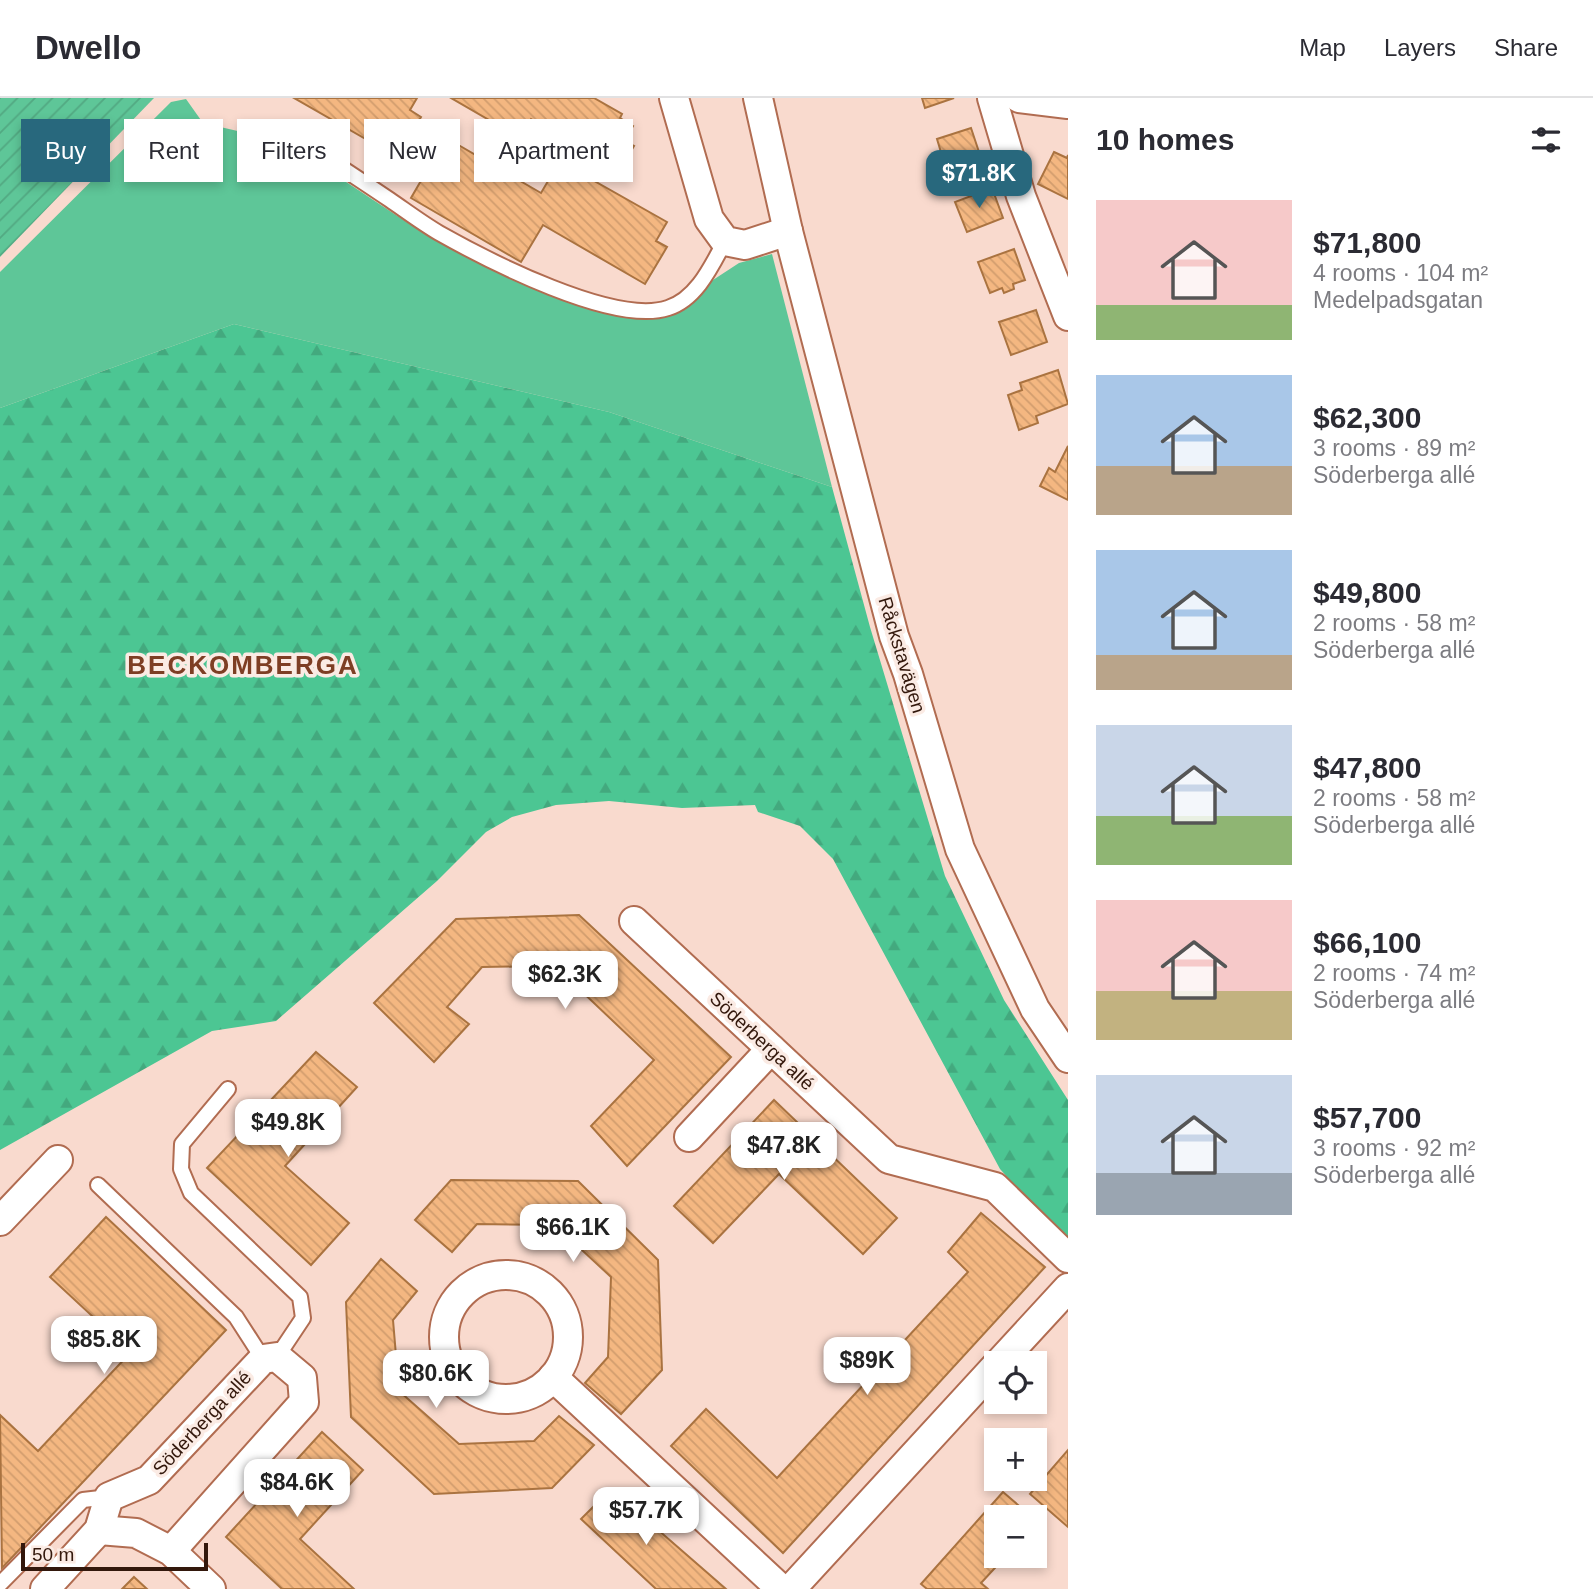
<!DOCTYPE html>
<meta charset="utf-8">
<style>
:root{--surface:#fff;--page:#f2f2f3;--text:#2b2b33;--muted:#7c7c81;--line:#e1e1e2;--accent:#28687d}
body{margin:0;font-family:Arial,sans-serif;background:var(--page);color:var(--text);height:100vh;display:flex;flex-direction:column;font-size:26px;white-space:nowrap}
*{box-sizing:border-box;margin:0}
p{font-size:23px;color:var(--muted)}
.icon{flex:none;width:38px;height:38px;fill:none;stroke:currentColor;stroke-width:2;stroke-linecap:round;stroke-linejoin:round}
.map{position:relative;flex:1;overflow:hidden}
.side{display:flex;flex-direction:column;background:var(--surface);width:525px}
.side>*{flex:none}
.top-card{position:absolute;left:21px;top:21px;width:665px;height:63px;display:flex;gap:14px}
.controls{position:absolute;left:984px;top:1253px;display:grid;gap:14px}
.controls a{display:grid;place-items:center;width:63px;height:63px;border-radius:0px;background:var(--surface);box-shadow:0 4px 10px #0003;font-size:35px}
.scale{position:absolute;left:21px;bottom:18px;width:187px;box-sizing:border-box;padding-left:7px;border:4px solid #33180c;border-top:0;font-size:19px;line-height:24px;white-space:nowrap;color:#33180c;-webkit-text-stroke:5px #fbebe4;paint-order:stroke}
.price{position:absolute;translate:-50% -60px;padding:0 16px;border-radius:14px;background:#fff;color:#222;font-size:23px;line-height:46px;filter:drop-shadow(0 2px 4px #0008)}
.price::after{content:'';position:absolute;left:50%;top:42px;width:21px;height:16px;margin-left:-10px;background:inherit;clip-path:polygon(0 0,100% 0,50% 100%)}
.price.current{background:var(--accent);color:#fff}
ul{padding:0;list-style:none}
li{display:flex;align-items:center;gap:21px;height:175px;padding:0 28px}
li span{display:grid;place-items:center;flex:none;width:196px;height:140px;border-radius:0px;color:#555}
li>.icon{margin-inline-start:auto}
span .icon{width:84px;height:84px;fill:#fffc;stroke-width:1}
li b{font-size:30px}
h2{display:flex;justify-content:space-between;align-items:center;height:84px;padding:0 28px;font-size:30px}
.pill{padding:0 24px;border-radius:0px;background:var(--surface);box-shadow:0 4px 10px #0003;font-size:24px;line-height:63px}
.pill.current{background:var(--accent);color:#fff}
header{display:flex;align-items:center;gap:42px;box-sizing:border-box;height:98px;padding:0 35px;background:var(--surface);border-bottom:2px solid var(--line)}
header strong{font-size:33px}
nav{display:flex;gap:38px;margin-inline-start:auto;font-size:24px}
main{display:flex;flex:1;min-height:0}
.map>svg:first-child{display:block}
.grass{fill:#5ec698}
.forest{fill:url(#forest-firs)}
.garden{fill:url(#garden-furrows)}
.building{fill:url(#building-back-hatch);stroke:#aa7340;stroke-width:2}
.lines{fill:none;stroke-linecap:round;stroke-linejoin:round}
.lane-casing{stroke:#b16c51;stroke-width:18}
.street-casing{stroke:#b16c51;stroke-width:32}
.lane{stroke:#fff;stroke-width:14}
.street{stroke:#fff;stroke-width:28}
.labels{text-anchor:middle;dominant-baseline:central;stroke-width:7;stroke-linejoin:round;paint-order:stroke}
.street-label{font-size:19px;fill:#33180c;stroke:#fbebe4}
.district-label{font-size:26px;font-weight:bold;letter-spacing:2px;fill:#7e3e24;stroke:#fbebe4}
</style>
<header>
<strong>Dwello</strong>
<nav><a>Map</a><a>Layers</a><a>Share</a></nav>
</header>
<main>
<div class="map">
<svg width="1068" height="1491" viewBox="0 0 1068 1491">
<defs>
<pattern id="forest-firs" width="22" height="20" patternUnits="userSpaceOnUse" patternTransform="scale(1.75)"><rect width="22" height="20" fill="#4cc693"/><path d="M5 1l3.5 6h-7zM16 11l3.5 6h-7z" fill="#43a97e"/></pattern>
<pattern id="garden-furrows" width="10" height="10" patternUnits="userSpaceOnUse" patternTransform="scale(1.75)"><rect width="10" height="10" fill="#5ec698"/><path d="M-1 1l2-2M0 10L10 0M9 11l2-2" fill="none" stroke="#52a982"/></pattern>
<pattern id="building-back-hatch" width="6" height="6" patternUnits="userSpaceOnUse" patternTransform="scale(1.75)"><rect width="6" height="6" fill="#f4b781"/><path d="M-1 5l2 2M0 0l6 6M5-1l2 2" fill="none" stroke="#d29d6e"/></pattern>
</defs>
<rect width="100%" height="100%" fill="#f9dace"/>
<path class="grass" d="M186 1 203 25 259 38 267 52 304 56 426 137 527 187 617 216 661 220 686 211 713 182 739 165 772 156 832 389 609 314 234 226 0 310V174L171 4Z"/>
<path class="forest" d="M234 226 609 314 832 389 870 529 945 778 1004 902 1068 1002V1138L1064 1142 1000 1071 833 761 800 728 758 714 755 707 682 710 609 703 556 707 512 719 486 734 437 783 276 923 212 933 0 1052V310Z"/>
<path class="garden" d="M0 0H154L0 159Z"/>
<g class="building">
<path d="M294 0H417L410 12 421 19 397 59Z"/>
<path d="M594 0 622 16 620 20 633 28 624 43 634 48 620 72 579 48 568 68 667 124 656 143 667 149 645 186 543 127 521 164 411 100 433 62 442 67 455 45 541 95 571 44 531 21 520 40 451 0Z"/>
<path d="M922 0H954L925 10Z"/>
<path d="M971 30 981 60 946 71 937 41Z"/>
<path d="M1054 54 1067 60 1068 57V101L1038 86Z"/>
<path d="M992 90 1003 120 967 134 955 104Z"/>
<path d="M1014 151 1025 182 1013 186 1014 191 1004 195 1002 190 990 195 978 164Z"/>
<path d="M1036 212 1047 244 1011 257 999 224Z"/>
<path d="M1058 272 1068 306 1036 318 1038 325 1019 332 1008 297 1022 292 1020 285Z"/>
<path d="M1068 348V402L1040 388 1049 370 1055 374Z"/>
<path d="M579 817 731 959 627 1068 591 1028 654 962 555 868 482 869 447 909 469 926 434 964 374 905 456 821Z"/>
<path d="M316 954 357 989 285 1068 349 1125 311 1167 207 1070Z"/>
<path d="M774 1002 897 1120 863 1156 779 1076 713 1145 674 1108Z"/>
<path d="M451 1082 578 1083 658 1162 662 1272 621 1316 585 1285 608 1259 611 1179 555 1127 477 1126 452 1154 415 1122Z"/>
<path d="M981 1115 1045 1169 783 1455 671 1348 706 1311 777 1380 968 1174 948 1154Z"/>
<path d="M106 1119 226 1232 2 1470 0 1317 38 1353 131 1254 50 1179Z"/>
<path d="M381 1161 417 1193 393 1222 399 1293 459 1346 534 1343 559 1318 594 1347 552 1390 434 1396 351 1319 346 1204Z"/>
<path d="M322 1334 363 1372 300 1441 354 1491H282L226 1439Z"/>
<path d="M1068 1352V1429L1030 1396Z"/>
<path d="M611 1391 726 1491H656L581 1421Z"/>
<path d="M1003 1394 1032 1419H996V1458H1006L981 1485 988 1491H927L921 1486Z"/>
<path d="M134 1479 147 1491H122Z"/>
</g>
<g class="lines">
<defs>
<g id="lane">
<path d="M287 34C322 57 356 79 390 102 406 113 422 125 439 135 487 162 614 228 668 210 697 201 712 167 725 143"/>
<path d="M228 991 182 1046 181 1071 191 1095 300 1199 303 1220 277 1259"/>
<path d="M98 1087 236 1219 263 1261"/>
<path d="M0 1486 83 1402 109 1399"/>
</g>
<g id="street">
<path d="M674 0 709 121 725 143 745 147 788 133"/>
<path d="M758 0 788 133 894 538 908 576 960 751 1035 911 1068 960"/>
<path d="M992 0 1021 98 1068 218"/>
<path d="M1019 0 1068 6"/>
<path d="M634 823 889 1061 995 1089 1068 1160"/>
<path d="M689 1039 771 951"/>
<path d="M0 1123 58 1062"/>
<circle cx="506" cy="1239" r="62"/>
<path d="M999 1265 1068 1190"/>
<path d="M553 1279 781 1491"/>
<path d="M99 1432 136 1435 171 1453 211 1491"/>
<path d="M45 1491 99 1432 109 1399 149 1382 263 1261 277 1259 302 1280 304 1304 171 1453"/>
<path d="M791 1491 996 1268"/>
</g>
</defs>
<use href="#lane" class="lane-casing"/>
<use href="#street" class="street-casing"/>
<use href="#lane" class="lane"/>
<use href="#street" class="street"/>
</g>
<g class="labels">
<g class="street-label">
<text transform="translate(902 557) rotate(73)">Råckstavägen</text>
<text transform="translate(762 943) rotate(43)">Söderberga allé</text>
<text transform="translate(202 1325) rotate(-47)">Söderberga allé</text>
</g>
<g class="district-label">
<text x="243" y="567">BECKOMBERGA</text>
</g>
</g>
</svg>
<div class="controls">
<a><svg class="icon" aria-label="locate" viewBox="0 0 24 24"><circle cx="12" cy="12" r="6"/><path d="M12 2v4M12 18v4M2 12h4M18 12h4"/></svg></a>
<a>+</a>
<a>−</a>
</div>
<div class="scale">50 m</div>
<b class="price current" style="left:979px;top:112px">$71.8K</b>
<b class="price" style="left:565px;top:913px">$62.3K</b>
<b class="price" style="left:288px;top:1061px">$49.8K</b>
<b class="price" style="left:784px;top:1084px">$47.8K</b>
<b class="price" style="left:573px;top:1166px">$66.1K</b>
<b class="price" style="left:104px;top:1278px">$85.8K</b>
<b class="price" style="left:867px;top:1299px">$89K</b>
<b class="price" style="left:436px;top:1312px">$80.6K</b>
<b class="price" style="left:297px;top:1421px">$84.6K</b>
<b class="price" style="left:646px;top:1449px">$57.7K</b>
<div class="top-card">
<a class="pill current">Buy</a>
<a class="pill">Rent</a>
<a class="pill">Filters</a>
<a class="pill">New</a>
<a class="pill">Apartment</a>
</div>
</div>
<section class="side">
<h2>10 homes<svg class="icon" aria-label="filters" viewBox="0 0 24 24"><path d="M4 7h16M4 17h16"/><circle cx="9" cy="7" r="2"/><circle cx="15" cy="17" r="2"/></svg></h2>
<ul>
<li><span style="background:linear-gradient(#f6c9c9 75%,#8fb573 0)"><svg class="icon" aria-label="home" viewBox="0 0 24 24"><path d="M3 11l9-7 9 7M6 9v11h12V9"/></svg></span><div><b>$71,800</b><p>4 rooms · 104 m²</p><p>Medelpadsgatan</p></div></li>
<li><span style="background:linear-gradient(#a9c7e8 65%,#b9a48a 0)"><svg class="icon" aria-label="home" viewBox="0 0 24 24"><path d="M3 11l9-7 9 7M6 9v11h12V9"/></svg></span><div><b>$62,300</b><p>3 rooms · 89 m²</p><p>Söderberga allé</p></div></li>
<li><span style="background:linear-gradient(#a9c7e8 75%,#b9a48a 0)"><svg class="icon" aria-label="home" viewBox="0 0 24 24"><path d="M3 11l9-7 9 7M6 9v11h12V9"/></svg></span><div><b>$49,800</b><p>2 rooms · 58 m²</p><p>Söderberga allé</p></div></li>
<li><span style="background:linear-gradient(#c9d6e8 65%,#8fb573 0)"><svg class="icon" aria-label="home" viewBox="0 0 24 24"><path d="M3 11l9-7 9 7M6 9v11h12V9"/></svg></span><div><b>$47,800</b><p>2 rooms · 58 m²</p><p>Söderberga allé</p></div></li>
<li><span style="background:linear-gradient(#f6c9c9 65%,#c2b280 0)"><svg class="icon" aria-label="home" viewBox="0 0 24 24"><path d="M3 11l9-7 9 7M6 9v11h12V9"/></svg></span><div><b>$66,100</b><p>2 rooms · 74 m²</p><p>Söderberga allé</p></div></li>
<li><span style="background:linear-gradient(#c9d6e8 70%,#9aa5b1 0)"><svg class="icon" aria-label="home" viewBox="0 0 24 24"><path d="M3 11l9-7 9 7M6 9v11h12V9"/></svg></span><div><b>$57,700</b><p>3 rooms · 92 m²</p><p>Söderberga allé</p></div></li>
</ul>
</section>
</main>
